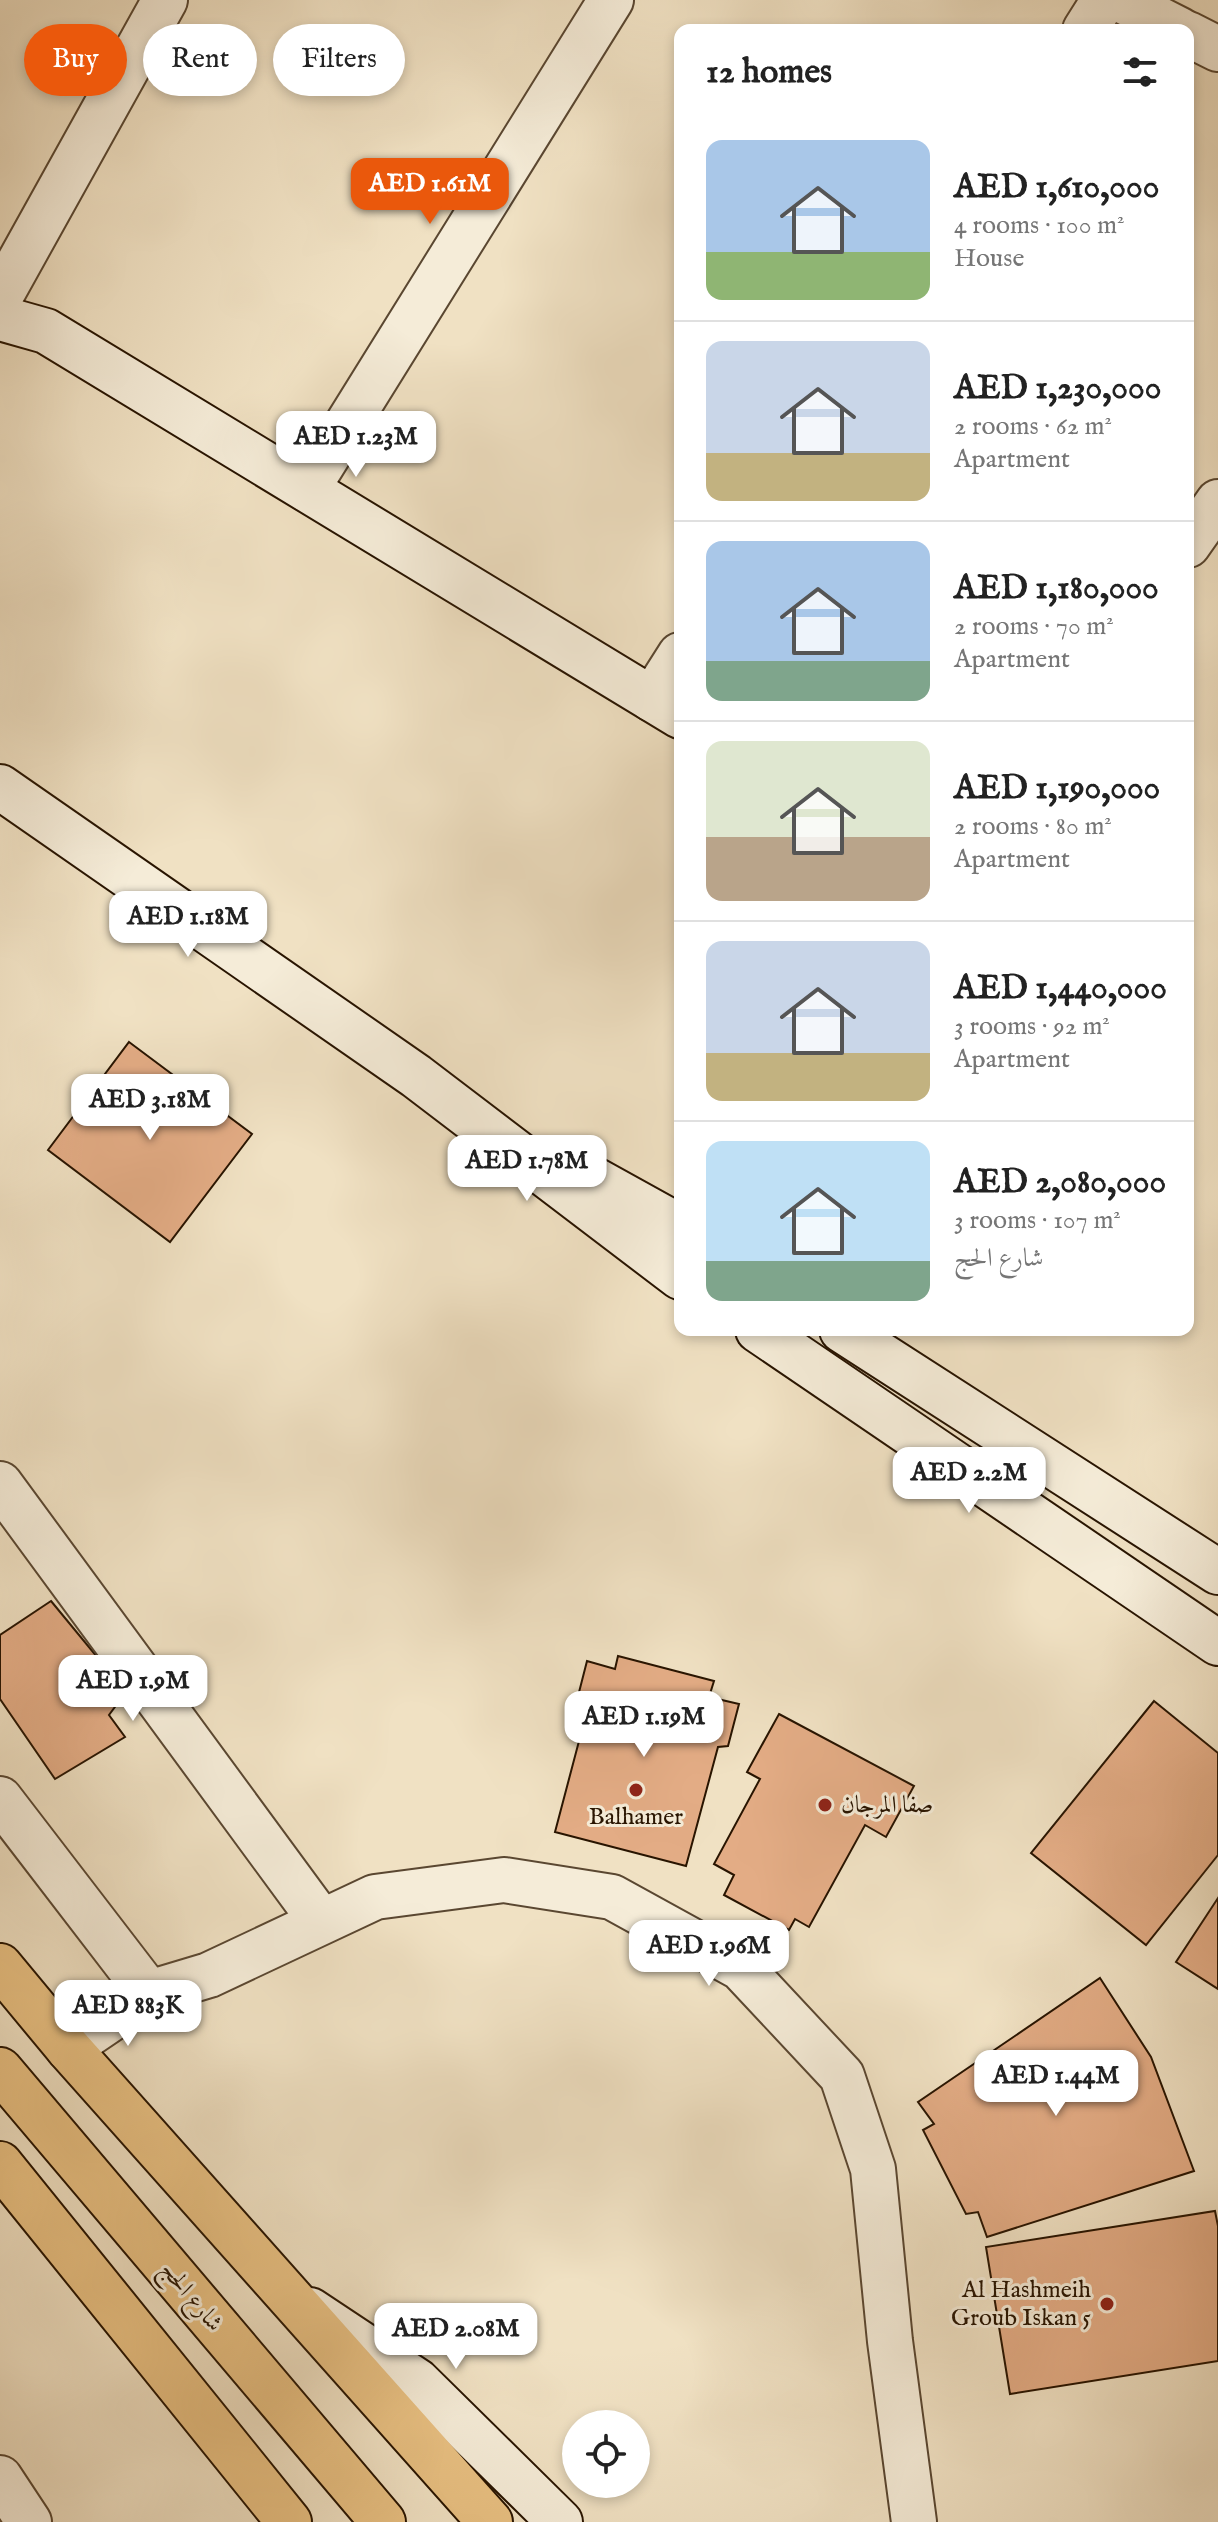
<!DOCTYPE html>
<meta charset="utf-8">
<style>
:root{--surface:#fff;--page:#f2f2f2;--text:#222;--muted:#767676;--line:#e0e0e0;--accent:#ea580c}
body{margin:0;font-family:"IM FELL English",Amiri,serif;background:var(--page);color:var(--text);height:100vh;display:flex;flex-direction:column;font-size:30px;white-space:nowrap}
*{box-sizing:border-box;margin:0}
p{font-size:26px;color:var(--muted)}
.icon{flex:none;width:44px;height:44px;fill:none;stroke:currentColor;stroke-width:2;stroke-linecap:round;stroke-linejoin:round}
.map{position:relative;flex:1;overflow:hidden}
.details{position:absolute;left:674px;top:24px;width:520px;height:1312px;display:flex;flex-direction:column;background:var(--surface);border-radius:16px;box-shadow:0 4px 12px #0003}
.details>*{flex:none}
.banner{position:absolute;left:24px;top:24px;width:530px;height:72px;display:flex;gap:16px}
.buttons{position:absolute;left:562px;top:2410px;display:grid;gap:16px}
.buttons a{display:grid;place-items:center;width:88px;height:88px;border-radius:50%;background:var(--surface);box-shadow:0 4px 12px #0003;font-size:40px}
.price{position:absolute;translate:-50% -68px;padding:0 18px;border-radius:16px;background:#fff;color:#222;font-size:26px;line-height:52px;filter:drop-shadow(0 2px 4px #0008)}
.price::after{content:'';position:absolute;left:50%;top:48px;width:24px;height:18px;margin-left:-12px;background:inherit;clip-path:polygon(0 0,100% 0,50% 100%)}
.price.active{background:var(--accent);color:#fff}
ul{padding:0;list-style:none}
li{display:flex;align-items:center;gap:24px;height:200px;padding:0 32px}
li+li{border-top:2px solid var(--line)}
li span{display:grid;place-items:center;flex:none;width:224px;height:160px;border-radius:16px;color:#555}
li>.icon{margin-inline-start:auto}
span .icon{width:96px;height:96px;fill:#fffc;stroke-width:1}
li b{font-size:34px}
h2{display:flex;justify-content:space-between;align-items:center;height:96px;padding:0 32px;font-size:34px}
.pill{padding:0 28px;border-radius:36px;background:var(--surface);box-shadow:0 4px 12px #0003;font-size:28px;line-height:72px}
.pill.active{background:var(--accent);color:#fff}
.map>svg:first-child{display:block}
.building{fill:#e3ac85;stroke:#281400;stroke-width:2}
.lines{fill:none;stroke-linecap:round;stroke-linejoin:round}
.street-casing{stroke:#5a4731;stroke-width:48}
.secondary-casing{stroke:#281400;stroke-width:48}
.primary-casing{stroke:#281400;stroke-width:48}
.street{stroke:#f5ecd8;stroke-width:44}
.secondary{stroke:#f5ecd8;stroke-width:44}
.primary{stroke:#e8c082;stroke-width:44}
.poi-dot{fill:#8f2418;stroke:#f5ecd8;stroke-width:3}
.labels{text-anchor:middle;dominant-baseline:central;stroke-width:6;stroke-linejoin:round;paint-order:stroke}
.poi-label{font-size:24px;fill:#281400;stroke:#f5ecd8;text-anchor:start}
.street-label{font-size:24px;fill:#281400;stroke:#f5ecd8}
</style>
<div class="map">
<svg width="1218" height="2522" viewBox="0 0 1218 2522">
<rect width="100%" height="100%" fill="#f0e1c3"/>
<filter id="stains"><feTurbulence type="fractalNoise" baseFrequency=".0025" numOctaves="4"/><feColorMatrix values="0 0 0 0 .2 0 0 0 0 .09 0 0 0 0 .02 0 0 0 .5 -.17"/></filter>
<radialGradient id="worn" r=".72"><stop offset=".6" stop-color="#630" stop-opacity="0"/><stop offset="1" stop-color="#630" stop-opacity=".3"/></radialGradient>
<g class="building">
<path d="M129 1042 252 1134 170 1242 48 1150Z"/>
<path d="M51 1601 126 1692 109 1715 125 1737 55 1779 0 1699V1635Z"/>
<path d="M618 1656 714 1681 709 1697 739 1704 728 1746 718 1747 686 1866 555 1832 588 1707 576 1704 587 1661 615 1669Z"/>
<path d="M1154 1701 1218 1753V1855L1146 1945 1031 1853Z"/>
<path d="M779 1714 914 1786 886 1837 865 1825 809 1927 795 1919 789 1930 724 1895 734 1875 714 1864 760 1779 747 1772Z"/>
<path d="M1218 1898V1989L1176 1962Z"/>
<path d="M1100 1978 1151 2057 1194 2171 987 2237 978 2212 966 2214 923 2130 934 2124 918 2102Z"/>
<path d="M1215 2211 1218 2226V2361L1010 2394 986 2247Z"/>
</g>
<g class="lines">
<defs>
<g id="street">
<path d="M1121 0 1180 30"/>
<path d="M1085 30 1104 0"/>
<path d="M1188 34 1218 49"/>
<path d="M0 297 165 0"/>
<path d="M307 489 611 0"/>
<path d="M1188 545 1218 502"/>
<path d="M652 699 680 655"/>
<path d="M0 1484 321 1921"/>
<path d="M0 1799 149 1993"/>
<path d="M68 2048 149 1993 209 1975 375 1897 504 1880 612 1897 741 1968 842 2076 873 2169 890 2341 914 2522"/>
<path d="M0 2478 29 2522"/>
</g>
<g id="secondary">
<path d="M0 318 46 331 680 716"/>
<path d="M0 787 416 1076 680 1277"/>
<path d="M577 1170 680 1227"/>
<path d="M758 1330 1218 1643"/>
<path d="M842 1330 1218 1572"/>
<path d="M310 2310 417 2381 560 2522"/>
</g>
<g id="primary">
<path d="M0 1966 68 2048 490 2522"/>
<path d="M0 2070 383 2522"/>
<path d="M0 2164 289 2522"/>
</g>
</defs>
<use href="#street" class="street-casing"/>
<use href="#secondary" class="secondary-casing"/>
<use href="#primary" class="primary-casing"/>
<use href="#street" class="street"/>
<use href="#secondary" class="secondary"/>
<use href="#primary" class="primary"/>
</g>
<g class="poi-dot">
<circle cx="636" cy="1790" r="8"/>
<circle cx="825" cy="1805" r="8"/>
<circle cx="1107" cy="2304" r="8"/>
</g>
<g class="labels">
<g class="poi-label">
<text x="841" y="1805">صفا المرجان</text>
<text x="636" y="1817" text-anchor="middle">Balhamer</text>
<text x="1091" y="2290" text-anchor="end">Al Hashmeih<tspan x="1091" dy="28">Groub Iskan 5</tspan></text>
</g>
<g class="street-label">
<text transform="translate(191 2297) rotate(50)">شارع الحج</text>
</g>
</g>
<rect width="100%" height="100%" filter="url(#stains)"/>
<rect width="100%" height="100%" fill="url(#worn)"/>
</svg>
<div class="buttons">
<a><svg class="icon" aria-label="locate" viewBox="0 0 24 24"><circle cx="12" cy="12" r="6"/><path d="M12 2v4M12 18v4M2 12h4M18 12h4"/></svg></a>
</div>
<b class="price active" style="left:430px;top:226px">AED 1.61M</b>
<b class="price" style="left:356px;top:479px">AED 1.23M</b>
<b class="price" style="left:188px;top:959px">AED 1.18M</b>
<b class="price" style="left:150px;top:1142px">AED 3.18M</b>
<b class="price" style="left:527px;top:1203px">AED 1.78M</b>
<b class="price" style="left:969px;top:1515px">AED 2.2M</b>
<b class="price" style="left:133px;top:1723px">AED 1.9M</b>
<b class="price" style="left:644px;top:1759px">AED 1.19M</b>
<b class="price" style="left:709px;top:1988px">AED 1.96M</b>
<b class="price" style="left:128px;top:2048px">AED 883K</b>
<b class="price" style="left:1056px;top:2118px">AED 1.44M</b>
<b class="price" style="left:456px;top:2371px">AED 2.08M</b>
<div class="banner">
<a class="pill active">Buy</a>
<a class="pill">Rent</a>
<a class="pill">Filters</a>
</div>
<section class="details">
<h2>12 homes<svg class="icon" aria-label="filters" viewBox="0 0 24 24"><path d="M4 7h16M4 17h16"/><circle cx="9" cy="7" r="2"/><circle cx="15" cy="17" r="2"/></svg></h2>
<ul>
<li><span style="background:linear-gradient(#a9c7e8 70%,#8fb573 0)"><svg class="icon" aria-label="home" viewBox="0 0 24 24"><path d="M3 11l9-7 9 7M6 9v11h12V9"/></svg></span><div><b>AED 1,610,000</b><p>4 rooms · 100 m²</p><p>House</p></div></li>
<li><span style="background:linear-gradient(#c9d6e8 70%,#c2b280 0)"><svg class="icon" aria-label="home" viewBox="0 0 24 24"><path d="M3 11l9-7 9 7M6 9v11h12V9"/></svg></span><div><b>AED 1,230,000</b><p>2 rooms · 62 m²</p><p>Apartment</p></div></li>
<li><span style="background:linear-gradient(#a9c7e8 75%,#7fa58c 0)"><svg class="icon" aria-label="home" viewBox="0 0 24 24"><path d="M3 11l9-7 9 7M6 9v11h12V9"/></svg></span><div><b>AED 1,180,000</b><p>2 rooms · 70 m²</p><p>Apartment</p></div></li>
<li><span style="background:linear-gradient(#dfe7d0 60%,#b9a48a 0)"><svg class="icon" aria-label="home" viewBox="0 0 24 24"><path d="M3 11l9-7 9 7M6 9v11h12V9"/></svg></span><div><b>AED 1,190,000</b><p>2 rooms · 80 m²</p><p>Apartment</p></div></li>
<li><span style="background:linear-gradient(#c9d6e8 70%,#c2b280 0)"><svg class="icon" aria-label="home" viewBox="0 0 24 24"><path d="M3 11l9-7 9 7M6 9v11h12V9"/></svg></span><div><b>AED 1,440,000</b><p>3 rooms · 92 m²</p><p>Apartment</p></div></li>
<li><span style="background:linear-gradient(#bfe0f5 75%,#7fa58c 0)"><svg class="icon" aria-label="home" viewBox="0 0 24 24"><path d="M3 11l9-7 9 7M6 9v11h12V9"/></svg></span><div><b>AED 2,080,000</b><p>3 rooms · 107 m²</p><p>شارع الحج</p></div></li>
</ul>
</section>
</div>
